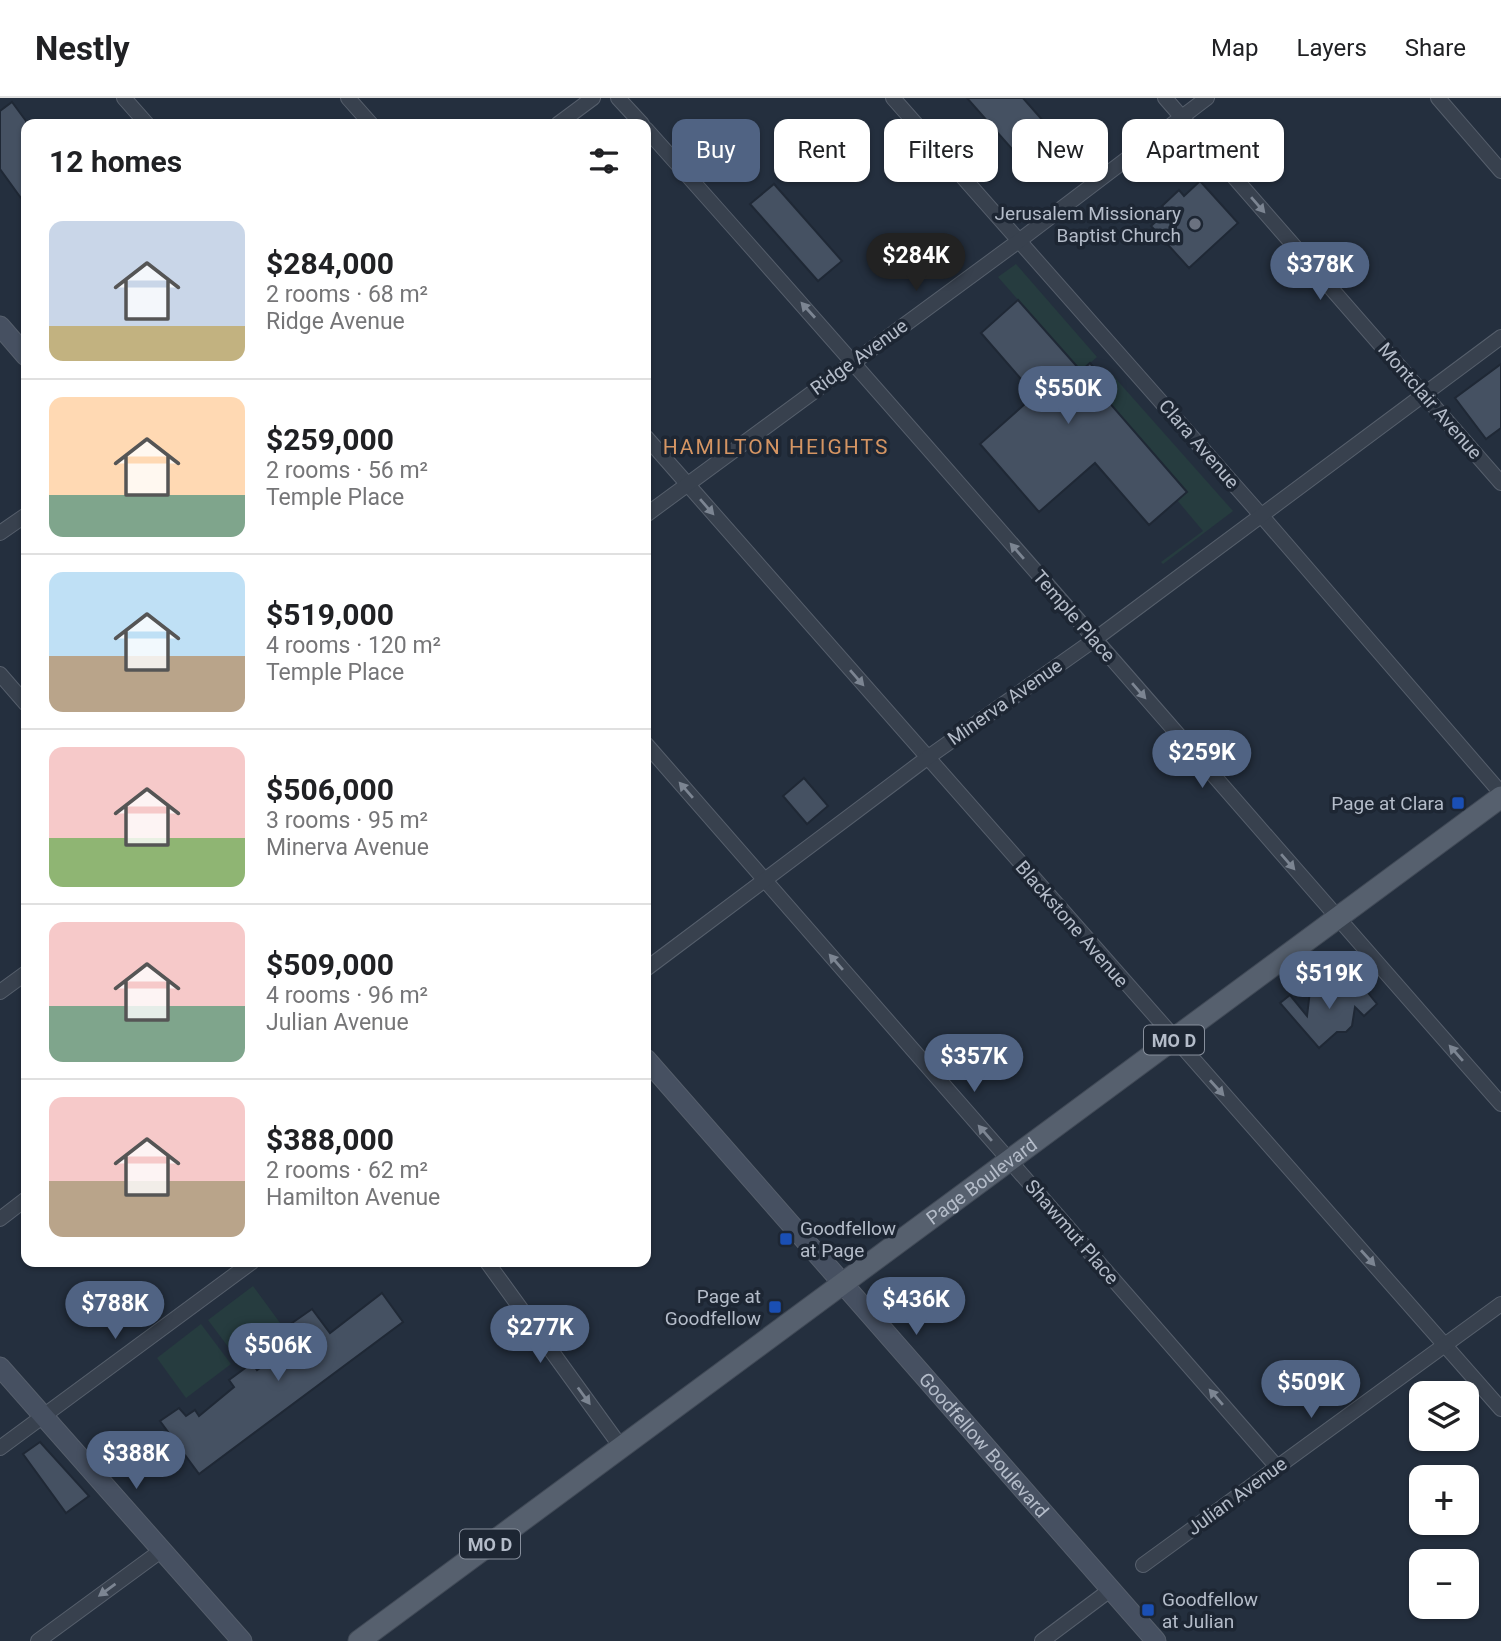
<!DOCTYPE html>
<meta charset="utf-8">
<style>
:root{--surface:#fff;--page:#f2f2f2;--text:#202124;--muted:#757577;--line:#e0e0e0;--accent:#506383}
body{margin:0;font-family:Roboto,sans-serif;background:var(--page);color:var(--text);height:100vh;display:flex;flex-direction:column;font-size:26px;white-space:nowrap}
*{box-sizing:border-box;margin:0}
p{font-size:23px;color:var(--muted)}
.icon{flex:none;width:38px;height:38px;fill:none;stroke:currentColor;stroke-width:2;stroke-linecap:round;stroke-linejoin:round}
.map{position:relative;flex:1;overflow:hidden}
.drawer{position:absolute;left:21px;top:21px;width:630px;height:1148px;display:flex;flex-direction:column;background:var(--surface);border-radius:14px;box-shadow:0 2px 5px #0004}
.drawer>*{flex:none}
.hud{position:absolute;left:672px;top:21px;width:665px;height:63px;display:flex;gap:14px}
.controls{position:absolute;left:1409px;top:1283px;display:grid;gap:14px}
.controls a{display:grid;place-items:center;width:70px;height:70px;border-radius:14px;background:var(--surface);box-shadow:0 2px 5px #0004;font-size:35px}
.price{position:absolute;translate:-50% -60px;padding:0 16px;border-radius:24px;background:var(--accent);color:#fff;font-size:23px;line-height:46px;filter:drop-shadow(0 2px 4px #0008)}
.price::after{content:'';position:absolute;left:50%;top:42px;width:21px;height:16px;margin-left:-10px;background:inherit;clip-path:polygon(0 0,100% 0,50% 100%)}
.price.selected{background:#222;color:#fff}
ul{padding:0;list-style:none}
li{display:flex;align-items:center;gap:21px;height:175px;padding:0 28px}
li+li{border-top:2px solid var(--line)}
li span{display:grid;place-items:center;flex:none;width:196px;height:140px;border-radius:14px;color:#555}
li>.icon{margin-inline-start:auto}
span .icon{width:84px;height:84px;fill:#fffc;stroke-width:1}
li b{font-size:30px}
h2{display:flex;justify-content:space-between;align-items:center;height:84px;padding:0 28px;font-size:30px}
.chip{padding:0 24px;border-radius:14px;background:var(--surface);box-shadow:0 2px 5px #0004;font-size:24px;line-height:63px}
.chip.selected{background:var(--accent);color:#fff}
header{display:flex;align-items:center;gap:42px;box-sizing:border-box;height:98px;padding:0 35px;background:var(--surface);border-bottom:2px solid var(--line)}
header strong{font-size:33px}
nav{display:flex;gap:38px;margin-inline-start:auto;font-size:24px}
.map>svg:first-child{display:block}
.green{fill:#263c3f}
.building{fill:#455162;stroke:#1f2835;stroke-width:2}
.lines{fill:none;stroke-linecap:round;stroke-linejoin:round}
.street-casing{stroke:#565f6c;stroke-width:16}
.secondary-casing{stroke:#565f6c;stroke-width:21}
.primary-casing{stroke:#414a57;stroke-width:23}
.street{stroke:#38414e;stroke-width:14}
.secondary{stroke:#465061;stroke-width:19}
.primary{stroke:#56606e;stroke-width:21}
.oneway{fill:#7c8592}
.worship-dot{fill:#6b7280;stroke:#1d2633;stroke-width:2.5}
.transit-dot{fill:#1a4fb4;stroke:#1d2633;stroke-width:2.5}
.labels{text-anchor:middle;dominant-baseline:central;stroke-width:7;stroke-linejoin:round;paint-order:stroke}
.shield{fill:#1d2633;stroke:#878f9c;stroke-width:2}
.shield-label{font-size:18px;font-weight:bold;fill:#b4bcc9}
.poi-label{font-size:19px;fill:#b4bcc9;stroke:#1d2633;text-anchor:end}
.street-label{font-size:19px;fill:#b4bcc9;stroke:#1d2633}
.neighbourhood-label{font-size:21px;letter-spacing:2px;fill:#d59563;stroke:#1d2633}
</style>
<header>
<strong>Nestly</strong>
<nav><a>Map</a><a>Layers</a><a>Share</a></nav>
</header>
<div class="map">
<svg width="1501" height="1543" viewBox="0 0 1501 1543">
<rect width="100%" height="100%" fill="#242f3e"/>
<g class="green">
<path d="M1016 166 1097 259 1081 273 998 179Z"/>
<path d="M1108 272 1233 413 1163 466 1161 464 1203 433 1177 402 1187 393 1093 286Z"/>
<path d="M253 1188 283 1229 238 1262 208 1222Z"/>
<path d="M201 1226 231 1266 186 1300 157 1260Z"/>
</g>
<g class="building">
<path d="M967 0H1023L1067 50 1036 78Z"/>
<path d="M12 4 26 23V107L0 71V13Z"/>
<path d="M1200 83 1238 125 1189 170 1151 128 1167 113 1162 108 1179 92 1184 98Z"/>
<path d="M774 86 842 163 818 183 750 106Z"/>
<path d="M1018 202 1081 273 1090 265 1102 279 1093 286 1187 394 1149 427 1095 365 1039 414 980 346 1035 297 981 235Z"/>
<path d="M1501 266V330L1486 341 1455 300Z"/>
<path d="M804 680 828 708 807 726 783 698Z"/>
<path d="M1317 887 1365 891 1377 906 1364 918 1355 909 1352 928 1346 934H1337L1319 950 1280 905 1290 897 1307 918 1310 893Z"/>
<path d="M382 1195 403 1224 199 1376 160 1323 179 1310 186 1318 195 1312 199 1318 234 1289 229 1282 252 1265 257 1272 292 1248 290 1245 292 1243 290 1240 298 1234 292 1225 312 1211 330 1235Z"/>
<path d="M40 1344 89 1398 66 1415 23 1356Z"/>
</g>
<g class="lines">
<defs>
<g id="street">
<path d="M124 0 147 26"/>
<path d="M348 0 371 26"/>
<path d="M618 0 642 26"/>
<path d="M893 0 1260 416 1501 695"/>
<path d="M1165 0 1501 385"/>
<path d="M1438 0 1501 73"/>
<path d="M558 26 593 0"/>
<path d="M646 31C934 353 1215 681 1501 1006"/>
<path d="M646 339 1501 1311"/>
<path d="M646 417 1020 142 1207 0"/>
<path d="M0 435 26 417"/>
<path d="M0 576 26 606"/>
<path d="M646 646 1277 1369"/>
<path d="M646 871 927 660 1094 542 1501 239"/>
<path d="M0 894 26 875"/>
<path d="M0 1121 26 1101"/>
<path d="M487 1164 621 1349"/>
<path d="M0 1350 252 1164"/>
<path d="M1143 1467 1501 1206"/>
<path d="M38 1543 162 1452"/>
<path d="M1042 1543 1110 1492"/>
</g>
<g id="secondary">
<path d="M0 228 26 258"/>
<path id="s1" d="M646 961 1156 1543"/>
<path d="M0 1269 242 1543"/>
</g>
<g id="primary">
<path id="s2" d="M359 1543 1501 699"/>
</g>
</defs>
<use href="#street" class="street-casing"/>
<use href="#secondary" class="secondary-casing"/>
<use href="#primary" class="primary-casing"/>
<use href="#street" class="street"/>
<use href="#secondary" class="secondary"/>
<use href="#primary" class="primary"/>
</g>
<defs><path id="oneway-solid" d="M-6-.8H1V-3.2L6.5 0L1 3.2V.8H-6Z" transform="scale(1.75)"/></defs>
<g class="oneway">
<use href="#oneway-solid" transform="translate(1258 107) rotate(49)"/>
<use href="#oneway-solid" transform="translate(808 212) rotate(-132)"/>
<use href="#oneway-solid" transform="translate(707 409) rotate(49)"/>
<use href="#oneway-solid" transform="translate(1017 453) rotate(-131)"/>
<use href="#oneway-solid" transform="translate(857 580) rotate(49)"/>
<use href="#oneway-solid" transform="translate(1139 593) rotate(49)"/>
<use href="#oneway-solid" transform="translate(686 692) rotate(-131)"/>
<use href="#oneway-solid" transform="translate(1288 764) rotate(49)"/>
<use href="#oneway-solid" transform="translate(836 864) rotate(-131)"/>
<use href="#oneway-solid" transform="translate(1456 955) rotate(-131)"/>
<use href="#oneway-solid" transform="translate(1217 990) rotate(48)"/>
<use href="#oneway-solid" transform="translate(985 1035) rotate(-131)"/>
<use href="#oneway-solid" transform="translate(1368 1160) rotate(48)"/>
<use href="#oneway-solid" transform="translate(584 1298) rotate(54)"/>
<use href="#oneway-solid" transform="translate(1216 1299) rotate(-131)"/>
<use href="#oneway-solid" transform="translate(107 1492) rotate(144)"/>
</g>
<circle class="worship-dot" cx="1195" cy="126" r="7"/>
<g class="transit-dot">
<rect x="1451" y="698" width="14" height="14" rx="3.5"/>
<rect x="779" y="1134" width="14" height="14" rx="3.5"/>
<rect x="768" y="1202" width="14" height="14" rx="3.5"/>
<rect x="1141" y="1505" width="14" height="14" rx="3.5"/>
</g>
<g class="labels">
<g class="shield">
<rect x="1144" y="927.5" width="60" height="29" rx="5"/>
<rect x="460" y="1431.5" width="60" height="29" rx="5"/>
</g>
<g class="shield-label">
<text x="1174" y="942">MO D</text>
<text x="490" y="1446">MO D</text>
</g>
<g class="poi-label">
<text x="1181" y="115">Jerusalem Missionary<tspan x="1181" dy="22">Baptist Church</tspan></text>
<text x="1444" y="705">Page at Clara</text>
<text x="800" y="1130" text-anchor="start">Goodfellow<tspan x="800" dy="22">at Page</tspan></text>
<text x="761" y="1198">Page at<tspan x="761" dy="22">Goodfellow</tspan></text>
<text x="1162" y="1501" text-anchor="start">Goodfellow<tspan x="1162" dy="22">at Julian</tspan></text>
</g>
<g class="street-label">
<text transform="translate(859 259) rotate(-36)">Ridge Avenue</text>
<text transform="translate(1430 303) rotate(49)">Montclair Avenue</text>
<text transform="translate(1199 346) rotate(49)">Clara Avenue</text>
<text transform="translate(1074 518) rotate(49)">Temple Place</text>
<text transform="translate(1005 604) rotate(-35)">Minerva Avenue</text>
<text transform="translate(1072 826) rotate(49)">Blackstone Avenue</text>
<text stroke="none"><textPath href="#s2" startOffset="774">Page Boulevard</textPath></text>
<text transform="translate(1072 1134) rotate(49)">Shawmut Place</text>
<text stroke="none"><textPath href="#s1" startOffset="513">Goodfellow Boulevard</textPath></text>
<text transform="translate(1237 1398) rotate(-36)">Julian Avenue</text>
</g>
<g class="neighbourhood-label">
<text x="776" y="349">HAMILTON HEIGHTS</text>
</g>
</g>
</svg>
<div class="controls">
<a><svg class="icon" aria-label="layers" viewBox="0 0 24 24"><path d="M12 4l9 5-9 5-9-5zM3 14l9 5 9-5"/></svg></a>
<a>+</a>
<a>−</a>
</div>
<b class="price selected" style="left:916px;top:195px">$284K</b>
<b class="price" style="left:1320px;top:204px">$378K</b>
<b class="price" style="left:1068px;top:328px">$550K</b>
<b class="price" style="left:1202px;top:692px">$259K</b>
<b class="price" style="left:1329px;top:913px">$519K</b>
<b class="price" style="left:974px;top:996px">$357K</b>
<b class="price" style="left:916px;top:1239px">$436K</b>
<b class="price" style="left:115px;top:1243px">$788K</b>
<b class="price" style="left:540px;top:1267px">$277K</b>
<b class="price" style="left:278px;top:1285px">$506K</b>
<b class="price" style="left:1311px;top:1322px">$509K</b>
<b class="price" style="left:136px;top:1393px">$388K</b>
<div class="hud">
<a class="chip selected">Buy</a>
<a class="chip">Rent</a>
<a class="chip">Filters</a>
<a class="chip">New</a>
<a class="chip">Apartment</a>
</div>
<section class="drawer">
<h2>12 homes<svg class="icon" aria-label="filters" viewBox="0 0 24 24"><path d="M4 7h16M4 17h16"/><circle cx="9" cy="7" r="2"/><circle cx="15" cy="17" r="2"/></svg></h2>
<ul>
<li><span style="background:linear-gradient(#c9d6e8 75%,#c2b280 0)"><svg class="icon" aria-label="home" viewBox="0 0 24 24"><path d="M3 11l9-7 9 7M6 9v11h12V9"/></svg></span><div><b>$284,000</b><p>2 rooms · 68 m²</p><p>Ridge Avenue</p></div></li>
<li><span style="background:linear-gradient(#ffd9b3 70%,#7fa58c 0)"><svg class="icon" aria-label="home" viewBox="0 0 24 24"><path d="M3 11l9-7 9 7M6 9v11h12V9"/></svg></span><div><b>$259,000</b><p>2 rooms · 56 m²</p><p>Temple Place</p></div></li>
<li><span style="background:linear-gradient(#bfe0f5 60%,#b9a48a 0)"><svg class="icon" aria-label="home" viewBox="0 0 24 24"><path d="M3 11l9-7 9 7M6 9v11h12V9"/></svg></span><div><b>$519,000</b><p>4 rooms · 120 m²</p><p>Temple Place</p></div></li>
<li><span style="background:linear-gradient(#f6c9c9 65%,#8fb573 0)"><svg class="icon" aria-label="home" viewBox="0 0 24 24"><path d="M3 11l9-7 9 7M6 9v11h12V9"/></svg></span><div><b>$506,000</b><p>3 rooms · 95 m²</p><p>Minerva Avenue</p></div></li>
<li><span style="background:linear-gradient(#f6c9c9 60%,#7fa58c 0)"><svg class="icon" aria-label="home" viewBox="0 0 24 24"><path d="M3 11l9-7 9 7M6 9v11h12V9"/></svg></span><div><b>$509,000</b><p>4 rooms · 96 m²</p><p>Julian Avenue</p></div></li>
<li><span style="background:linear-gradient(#f6c9c9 60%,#b9a48a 0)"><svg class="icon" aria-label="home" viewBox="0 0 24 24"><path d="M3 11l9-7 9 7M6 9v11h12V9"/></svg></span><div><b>$388,000</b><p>2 rooms · 62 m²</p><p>Hamilton Avenue</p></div></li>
</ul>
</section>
</div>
